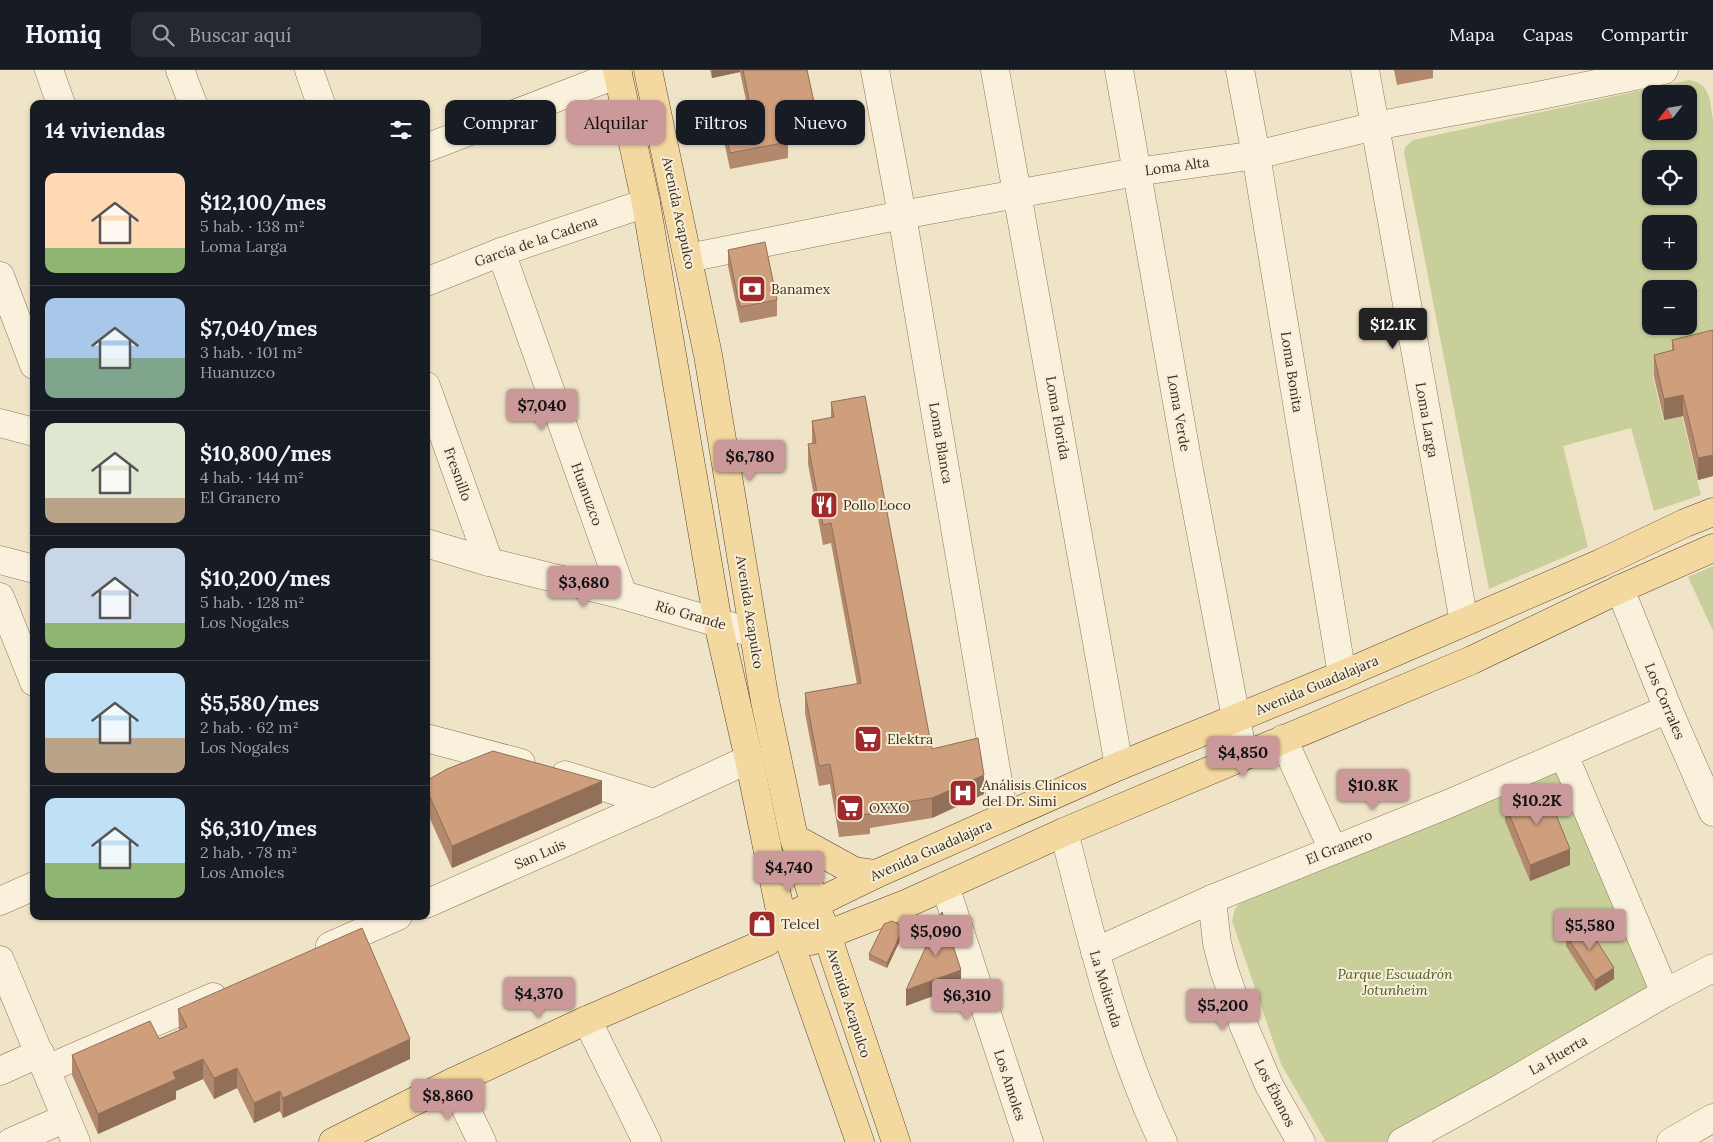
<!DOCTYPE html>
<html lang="es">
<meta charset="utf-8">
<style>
:root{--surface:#171b24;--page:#242831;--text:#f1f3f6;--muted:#9ea1a6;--line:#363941;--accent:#cc999b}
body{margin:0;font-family:Lora,serif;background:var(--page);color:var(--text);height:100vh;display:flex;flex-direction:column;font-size:19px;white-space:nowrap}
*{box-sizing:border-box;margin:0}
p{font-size:16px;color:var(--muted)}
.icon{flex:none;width:28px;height:28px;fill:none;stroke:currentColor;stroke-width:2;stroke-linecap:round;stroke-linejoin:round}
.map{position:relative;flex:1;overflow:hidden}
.drawer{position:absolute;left:30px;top:30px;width:400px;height:820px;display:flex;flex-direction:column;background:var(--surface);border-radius:10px;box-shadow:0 1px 4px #0004}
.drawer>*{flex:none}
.banner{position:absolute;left:445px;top:30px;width:475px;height:45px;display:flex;gap:10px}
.needle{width:32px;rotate:239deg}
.controls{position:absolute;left:1642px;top:15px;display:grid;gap:10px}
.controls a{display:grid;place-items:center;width:55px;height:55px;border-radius:10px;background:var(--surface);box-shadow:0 1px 4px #0004;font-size:25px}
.price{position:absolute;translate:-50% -42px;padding:0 11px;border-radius:5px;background:var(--accent);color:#111;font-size:16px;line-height:32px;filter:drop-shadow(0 1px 2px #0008)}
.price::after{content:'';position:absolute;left:50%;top:30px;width:15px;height:11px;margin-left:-8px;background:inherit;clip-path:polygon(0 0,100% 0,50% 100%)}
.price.active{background:#222;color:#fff}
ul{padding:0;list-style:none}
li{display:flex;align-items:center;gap:15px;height:125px;padding:0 15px}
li+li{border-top:1px solid var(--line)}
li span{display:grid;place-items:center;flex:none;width:140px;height:100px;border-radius:10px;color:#555}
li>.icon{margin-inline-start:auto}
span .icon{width:60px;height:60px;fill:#fffc;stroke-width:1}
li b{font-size:21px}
h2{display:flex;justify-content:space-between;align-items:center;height:60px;padding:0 15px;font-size:21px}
.pill{padding:0 18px;border-radius:10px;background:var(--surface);box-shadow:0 1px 4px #0004;font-size:18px;line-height:45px}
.pill.active{background:var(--accent);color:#111}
header{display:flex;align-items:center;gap:30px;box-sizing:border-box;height:70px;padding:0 25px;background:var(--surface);border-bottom:1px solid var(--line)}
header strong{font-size:24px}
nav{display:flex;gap:28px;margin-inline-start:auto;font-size:18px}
.search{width:350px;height:45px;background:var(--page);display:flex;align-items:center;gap:12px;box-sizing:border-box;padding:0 18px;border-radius:10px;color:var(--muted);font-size:19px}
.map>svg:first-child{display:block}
.green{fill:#c9cf9b;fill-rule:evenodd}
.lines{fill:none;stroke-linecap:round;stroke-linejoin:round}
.minor-casing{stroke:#8d765c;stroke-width:29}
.major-casing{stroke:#5b4430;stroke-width:29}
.minor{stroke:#faf1dc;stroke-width:28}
.major{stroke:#f3d9a0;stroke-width:28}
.wall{fill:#b2896c}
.shaded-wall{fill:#916f58}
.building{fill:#cf9f7d;stroke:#916f58}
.labels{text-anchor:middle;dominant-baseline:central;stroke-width:4;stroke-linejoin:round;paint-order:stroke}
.street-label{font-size:14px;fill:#3d2e20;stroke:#f7eed8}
.poi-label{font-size:14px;fill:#3d2e20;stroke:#f7eed8;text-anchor:start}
.park-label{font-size:14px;font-style:italic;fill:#4d5a26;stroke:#f7eed8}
</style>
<header>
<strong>Homiq</strong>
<div class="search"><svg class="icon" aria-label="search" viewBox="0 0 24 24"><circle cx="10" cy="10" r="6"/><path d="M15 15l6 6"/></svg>Buscar aquí</div>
<nav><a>Mapa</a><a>Capas</a><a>Compartir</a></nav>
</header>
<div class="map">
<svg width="1713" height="1072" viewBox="0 0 1713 1072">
<rect width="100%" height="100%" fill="#f0e4c8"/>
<g class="green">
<path d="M1689 10C1711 13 1710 32 1713 50V280L1674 301 1653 306 1663 350 1682 346 1701 425 1654 441 1631 358 1563 376 1588 477 1489 519 1404 83 1405 77 1413 70ZM1651 24H1689V61H1651ZM1651 89H1689V126H1651ZM1651 154H1689V191H1651ZM1651 219H1689V256H1651Z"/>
<path d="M1713 496V561L1688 507Z"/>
<path d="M1558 701 1655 914 1386 1072H1326L1281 994 1232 851 1235 839 1241 832Z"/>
</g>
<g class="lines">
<defs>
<g id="minor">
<path d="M49 0 61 34"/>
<path d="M180 0 193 34"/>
<path d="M309 0 321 34"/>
<path d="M875 0 902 145 1004 747"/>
<path d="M995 0 1119 696"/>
<path d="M1119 0 1187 389 1243 685"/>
<path d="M1240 0 1256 85 1342 605"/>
<path d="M1365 0 1464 552"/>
<path d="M426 78 618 4"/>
<path d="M501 182 623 525"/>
<path d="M688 188 902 145 1136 102 1256 85 1375 56 1537 26 1664 0"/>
<path d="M0 206 34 295"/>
<path d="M426 212 501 182 646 133"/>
<path d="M426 316 489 492"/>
<path d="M0 353 34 362"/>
<path d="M426 473 489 492 623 525 753 563"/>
<path d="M0 490 34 499"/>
<path d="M1620 519 1668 639 1713 742"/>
<path d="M0 527 34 612"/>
<path d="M426 668 521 693"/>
<path d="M1283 669 1333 780"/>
<path d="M1564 685 1665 923"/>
<path d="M565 705 654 733 749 689"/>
<path d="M1064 762C1091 867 1116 974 1163 1072"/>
<path d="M945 816 1029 1072"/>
<path d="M1212 829 1217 873 1224 900 1243 954 1269 1015 1301 1072"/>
<path d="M0 831 34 816"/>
<path d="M426 834 654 733"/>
<path d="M330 876 398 846"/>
<path d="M1095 882 1212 829 1448 734 1668 639"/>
<path d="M0 890 76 1072"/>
<path d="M587 950 647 1072"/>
<path d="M47 999 213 927"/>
<path d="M0 1001 40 983"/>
<path d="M453 1012 482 1072"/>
<path d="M11 1072 66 1048"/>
<path d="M1402 1072 1499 1019 1665 923 1713 898"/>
<path d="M1671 1072 1713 1048"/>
</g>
<g id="major">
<path d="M617 0 646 133 718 553 749 689 782 850 860 1072"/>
<path d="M648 0 708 285 765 631 794 768 815 834 827 865 896 1072"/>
<path d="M794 768 854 801 876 804"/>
<path d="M811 871 908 833 1064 762 1472 590 1620 519 1713 478"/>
<path d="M333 1072 453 1012 587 950 767 872 782 850 876 804 1119 696 1342 605 1601 493 1685 453 1713 442"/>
</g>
</defs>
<use href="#minor" class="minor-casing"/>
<use href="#major" class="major-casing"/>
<use href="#minor" class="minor"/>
<use href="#major" class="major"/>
</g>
<g class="wall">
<path d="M710 0H807L814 32V49L784 54 788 72V88L730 99 723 67V50L749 45 740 2 712 8Z"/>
<path d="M1394 0H1433V8L1397 15Z"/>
<path d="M728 180 777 230V246L740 253 728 196Z"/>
<path d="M1713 260V406L1698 410 1683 346 1664 350 1654 307V285L1672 281V270Z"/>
<path d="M831 332 932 679 984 724 932 748 870 758V764L839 767 830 714 819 716 805 643V623L857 614 831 473 823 475 808 394V374H812V351L831 348Z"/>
<path d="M426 711 602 733 452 798 426 740Z"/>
<path d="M1505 734 1570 795 1530 811 1505 751Z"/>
<path d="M904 862 887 898 869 890V884Z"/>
<path d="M1566 865 1614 909 1595 921 1566 876Z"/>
<path d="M178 939 410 989 283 1048 280 1041 254 1053 237 1018 214 1029 203 1009 176 1021V1029L98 1064 72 1005V985L159 969 179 960Z"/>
</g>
<g class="shaded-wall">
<path d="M712 0H740V2L712 8Z"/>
<path d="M1683 325V346L1664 350V329Z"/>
<path d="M1713 385V406L1698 410V388Z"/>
<path d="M984 705V724L932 748V728Z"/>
<path d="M602 711V733L452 798V776Z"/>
<path d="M1570 779V795L1530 811V795Z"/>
<path d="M904 857V862L887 898V893Z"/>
<path d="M1614 898V909L1595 921V910Z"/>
<path d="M961 900V916L906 936V920Z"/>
<path d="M410 969V989L283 1048V1028Z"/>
<path d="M203 989V1009L176 1021V1029L98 1064V1044L173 1002Z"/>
<path d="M237 998V1018L214 1029V1008Z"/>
<path d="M280 1021V1041L254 1053V1033Z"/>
</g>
<g class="building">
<path d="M743 0H807L814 32 780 39 788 72 730 83 723 50 752 44Z"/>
<path d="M765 172 777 230 740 237 728 180Z"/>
<path d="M1713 260V385L1698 388 1683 325 1664 329 1654 285 1674 280 1672 270Z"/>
<path d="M865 326 932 679 978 668 984 705 932 728 869 738 870 744 839 747 830 694 819 696 805 623 861 613 831 453 823 455 808 374 816 373 812 351 834 347 831 332Z"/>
<path d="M493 681 602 711 452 776 426 718V711L447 699Z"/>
<path d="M1545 718 1570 779 1530 795 1505 734Z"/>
<path d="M942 842 961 900 906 920Z"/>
<path d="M892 851 904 857 887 893 869 884 884 854Z"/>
<path d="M1585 852 1614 898 1595 910 1566 865Z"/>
<path d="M362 858 410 969 283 1028 280 1021 254 1033 237 998 214 1008 203 989 173 1002 176 1009 98 1044 72 985 150 951 159 969 187 957 178 939Z"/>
</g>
<defs>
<symbol id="bank-square" viewBox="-11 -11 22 22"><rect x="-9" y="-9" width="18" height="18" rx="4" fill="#9e2a2b" stroke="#f7eed8"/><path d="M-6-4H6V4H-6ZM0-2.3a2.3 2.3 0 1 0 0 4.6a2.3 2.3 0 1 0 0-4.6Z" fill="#fff"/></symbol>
<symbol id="restaurant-square" viewBox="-11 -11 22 22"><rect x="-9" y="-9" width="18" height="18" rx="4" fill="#9e2a2b" stroke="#f7eed8"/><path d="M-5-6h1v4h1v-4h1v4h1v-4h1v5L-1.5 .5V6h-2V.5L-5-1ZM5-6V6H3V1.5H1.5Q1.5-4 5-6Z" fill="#fff"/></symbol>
<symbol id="supermarket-square" viewBox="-11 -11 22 22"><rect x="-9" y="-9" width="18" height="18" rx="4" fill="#9e2a2b" stroke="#f7eed8"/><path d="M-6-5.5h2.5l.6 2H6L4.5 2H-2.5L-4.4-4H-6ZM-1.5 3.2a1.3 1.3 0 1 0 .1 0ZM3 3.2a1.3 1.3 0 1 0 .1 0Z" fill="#fff"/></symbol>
<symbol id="hospital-square" viewBox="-11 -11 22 22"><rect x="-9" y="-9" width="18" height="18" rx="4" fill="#9e2a2b" stroke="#f7eed8"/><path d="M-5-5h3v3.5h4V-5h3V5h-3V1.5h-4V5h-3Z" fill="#fff"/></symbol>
<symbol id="shop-square" viewBox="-11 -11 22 22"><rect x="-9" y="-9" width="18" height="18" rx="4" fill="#9e2a2b" stroke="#f7eed8"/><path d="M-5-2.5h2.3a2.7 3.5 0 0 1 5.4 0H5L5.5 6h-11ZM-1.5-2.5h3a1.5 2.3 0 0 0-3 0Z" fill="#fff"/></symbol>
</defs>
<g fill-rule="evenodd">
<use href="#bank-square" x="736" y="203" width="32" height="32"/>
<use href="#restaurant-square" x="808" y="419" width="32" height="32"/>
<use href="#supermarket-square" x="852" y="653" width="32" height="32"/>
<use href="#hospital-square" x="947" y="707" width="32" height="32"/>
<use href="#supermarket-square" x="834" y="722" width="32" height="32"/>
<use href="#shop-square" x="746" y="838" width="32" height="32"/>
</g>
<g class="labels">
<g class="street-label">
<text transform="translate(1177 96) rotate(-8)">Loma Alta</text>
<text transform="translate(679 143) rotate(78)">Avenida Acapulco</text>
<text transform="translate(536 171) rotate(-19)">García de la Cadena</text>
<text transform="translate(1292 302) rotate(81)">Loma Bonita</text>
<text transform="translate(1179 343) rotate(80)">Loma Verde</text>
<text transform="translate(1058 348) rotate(80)">Loma Florida</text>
<text transform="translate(1427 350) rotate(80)">Loma Larga</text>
<text transform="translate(941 373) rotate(80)">Loma Blanca</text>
<text transform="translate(458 404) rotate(70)">Fresnillo</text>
<text transform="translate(587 424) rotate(70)">Huanuzco</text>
<text transform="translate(750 542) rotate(81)">Avenida Acapulco</text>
<text transform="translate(691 545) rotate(16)">Río Grande</text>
<text transform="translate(1317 615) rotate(-23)">Avenida Guadalajara</text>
<text transform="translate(1665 631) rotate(67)">Los Corrales</text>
<text transform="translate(1339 777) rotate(-22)">El Granero</text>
<text transform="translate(931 780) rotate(-24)">Avenida Guadalajara</text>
<text transform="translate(540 784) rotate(-24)">San Luis</text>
<text transform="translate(1106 919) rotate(73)">La Molienda</text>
<text transform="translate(849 933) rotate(72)">Avenida Acapulco</text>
<text transform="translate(1558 985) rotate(-30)">La Huerta</text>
<text transform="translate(1010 1015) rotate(72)">Los Amoles</text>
<text transform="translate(1275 1023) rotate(63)">Los Ébanos</text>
</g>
<g class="poi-label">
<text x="771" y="219">Banamex</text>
<text x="843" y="435">Pollo Loco</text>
<text x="887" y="669">Elektra</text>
<text x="982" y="715">Análisis Clínicos<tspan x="982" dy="16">del Dr. Simi</tspan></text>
<text x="869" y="738">OXXO</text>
<text x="781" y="854">Telcel</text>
</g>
<g class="park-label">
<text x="1395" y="904">Parque Escuadrón<tspan x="1395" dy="16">Jotunheim</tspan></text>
</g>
</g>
</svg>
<div class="controls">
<a><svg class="needle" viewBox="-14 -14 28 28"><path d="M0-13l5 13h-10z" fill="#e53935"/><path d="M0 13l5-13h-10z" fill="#9ea1a6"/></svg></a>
<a><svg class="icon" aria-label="locate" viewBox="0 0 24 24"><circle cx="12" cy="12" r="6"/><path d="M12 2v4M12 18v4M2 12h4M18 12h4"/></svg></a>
<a>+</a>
<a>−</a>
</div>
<b class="price active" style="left:1393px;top:280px">$12.1K</b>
<b class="price" style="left:542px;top:361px">$7,040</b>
<b class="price" style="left:750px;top:412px">$6,780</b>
<b class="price" style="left:584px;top:538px">$3,680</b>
<b class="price" style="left:1243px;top:708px">$4,850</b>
<b class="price" style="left:1373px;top:741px">$10.8K</b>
<b class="price" style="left:1537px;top:756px">$10.2K</b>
<b class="price" style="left:789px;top:823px">$4,740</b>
<b class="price" style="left:1590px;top:881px">$5,580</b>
<b class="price" style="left:936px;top:887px">$5,090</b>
<b class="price" style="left:539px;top:949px">$4,370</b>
<b class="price" style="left:967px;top:951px">$6,310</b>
<b class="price" style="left:1223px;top:961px">$5,200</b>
<b class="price" style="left:448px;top:1051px">$8,860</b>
<div class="banner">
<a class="pill">Comprar</a>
<a class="pill active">Alquilar</a>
<a class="pill">Filtros</a>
<a class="pill">Nuevo</a>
</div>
<section class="drawer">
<h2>14 viviendas<svg class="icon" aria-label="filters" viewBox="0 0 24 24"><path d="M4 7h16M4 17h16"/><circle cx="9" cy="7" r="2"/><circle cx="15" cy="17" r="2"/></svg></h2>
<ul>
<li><span style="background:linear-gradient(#ffd9b3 75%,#8fb573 0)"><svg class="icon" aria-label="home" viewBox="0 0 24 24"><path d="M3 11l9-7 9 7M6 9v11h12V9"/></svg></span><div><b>$12,100/mes</b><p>5 hab. · 138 m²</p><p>Loma Larga</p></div></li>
<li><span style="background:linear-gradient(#a9c7e8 60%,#7fa58c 0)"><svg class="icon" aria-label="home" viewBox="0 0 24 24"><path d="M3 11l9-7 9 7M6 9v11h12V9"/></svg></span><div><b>$7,040/mes</b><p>3 hab. · 101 m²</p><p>Huanuzco</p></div></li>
<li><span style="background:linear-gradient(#dfe7d0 75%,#b9a48a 0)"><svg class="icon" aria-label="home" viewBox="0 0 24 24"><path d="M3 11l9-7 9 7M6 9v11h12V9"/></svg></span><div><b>$10,800/mes</b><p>4 hab. · 144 m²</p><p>El Granero</p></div></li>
<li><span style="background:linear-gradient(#c9d6e8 75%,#8fb573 0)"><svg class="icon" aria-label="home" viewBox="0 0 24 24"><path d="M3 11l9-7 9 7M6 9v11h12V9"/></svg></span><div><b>$10,200/mes</b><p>5 hab. · 128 m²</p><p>Los Nogales</p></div></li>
<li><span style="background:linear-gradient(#bfe0f5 65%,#b9a48a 0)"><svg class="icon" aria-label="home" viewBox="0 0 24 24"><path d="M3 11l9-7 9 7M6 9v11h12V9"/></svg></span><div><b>$5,580/mes</b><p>2 hab. · 62 m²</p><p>Los Nogales</p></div></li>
<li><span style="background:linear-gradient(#bfe0f5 65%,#8fb573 0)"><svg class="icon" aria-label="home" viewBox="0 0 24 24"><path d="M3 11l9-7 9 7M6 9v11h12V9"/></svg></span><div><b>$6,310/mes</b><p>2 hab. · 78 m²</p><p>Los Amoles</p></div></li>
</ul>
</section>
</div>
